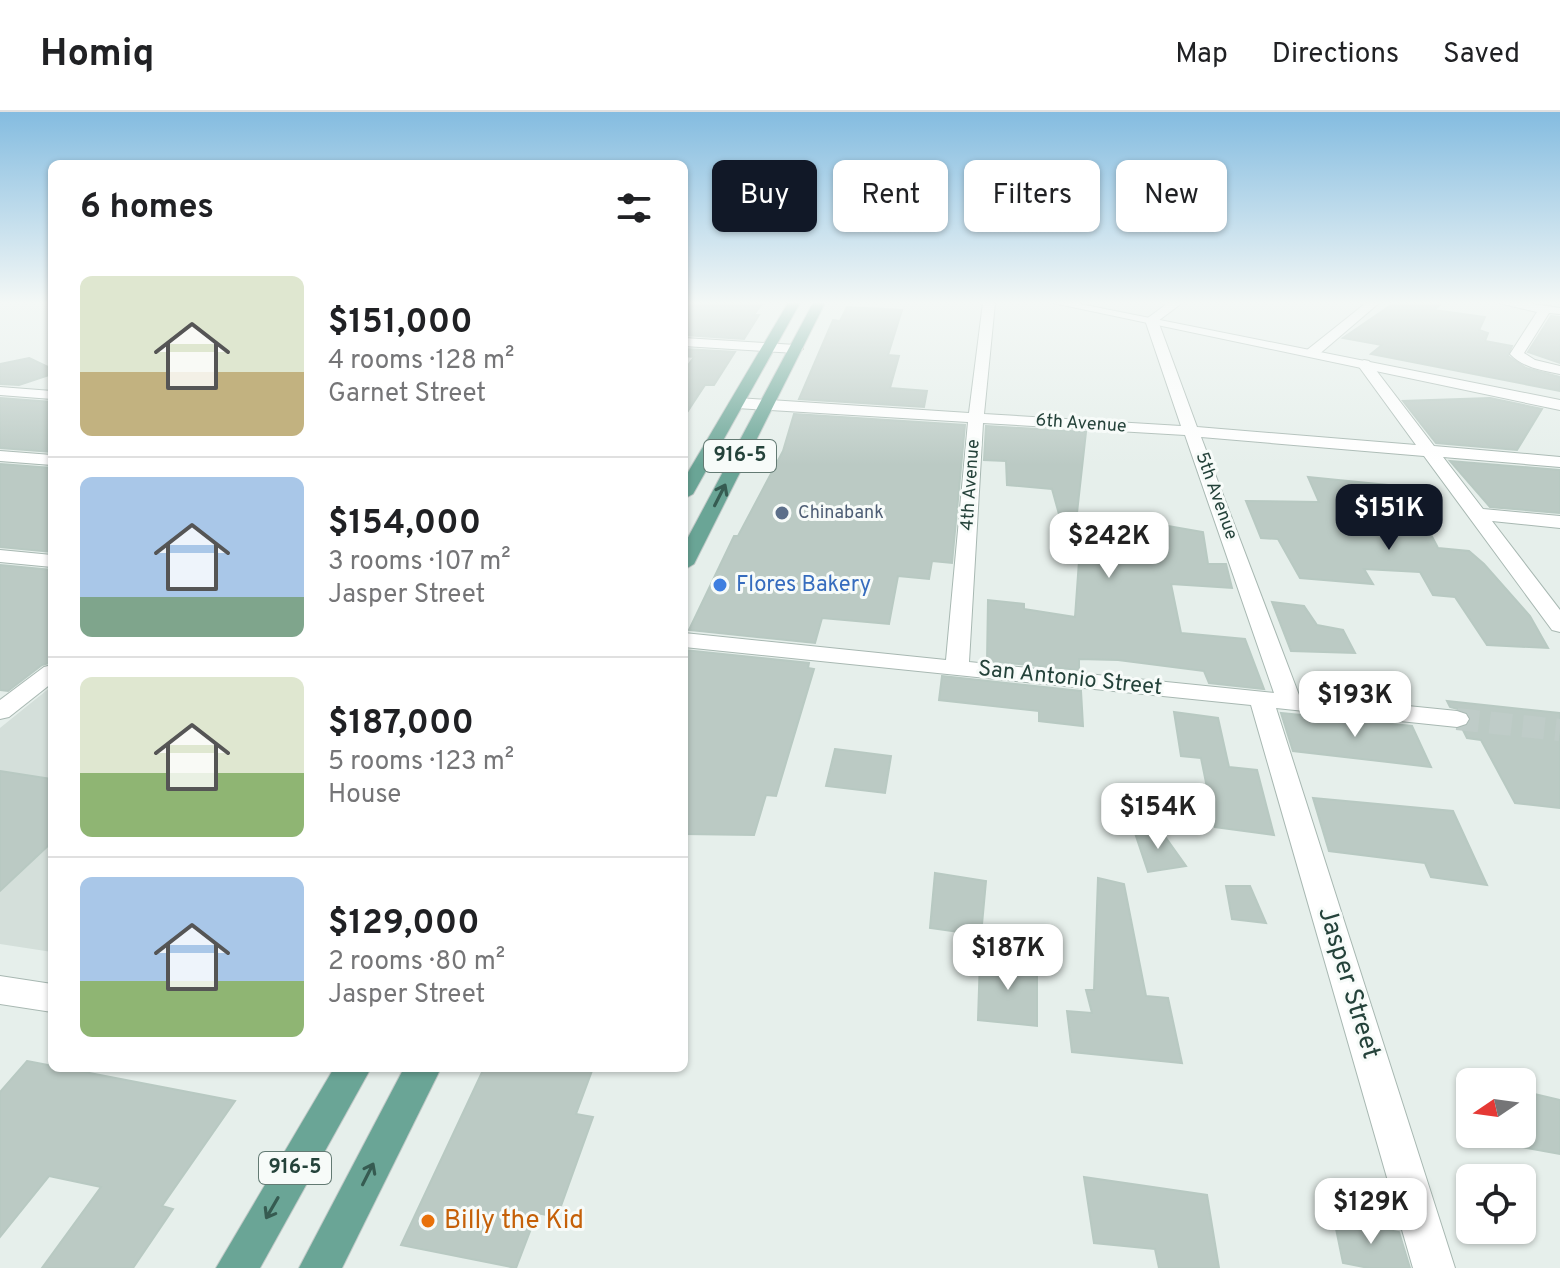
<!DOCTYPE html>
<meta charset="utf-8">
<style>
:root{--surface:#fff;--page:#f6f6f6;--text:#202124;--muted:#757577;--line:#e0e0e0;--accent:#111827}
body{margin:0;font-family:Overpass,sans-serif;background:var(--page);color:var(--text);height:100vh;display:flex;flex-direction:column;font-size:30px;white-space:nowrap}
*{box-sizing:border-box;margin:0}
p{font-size:26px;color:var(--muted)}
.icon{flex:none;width:44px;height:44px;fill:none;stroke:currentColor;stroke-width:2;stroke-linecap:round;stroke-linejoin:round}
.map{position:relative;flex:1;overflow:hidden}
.details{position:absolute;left:48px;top:48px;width:640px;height:912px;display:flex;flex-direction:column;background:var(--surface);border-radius:12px;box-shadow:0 2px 6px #0004}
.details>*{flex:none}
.banner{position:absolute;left:712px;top:48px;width:728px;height:72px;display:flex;gap:16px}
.needle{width:52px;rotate:257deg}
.buttons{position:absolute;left:1456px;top:956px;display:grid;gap:16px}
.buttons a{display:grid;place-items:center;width:80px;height:80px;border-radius:12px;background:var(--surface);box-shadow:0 2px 6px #0004;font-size:40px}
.price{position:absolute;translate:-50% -68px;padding:0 18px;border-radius:16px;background:#fff;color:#222;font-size:26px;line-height:52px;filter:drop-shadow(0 2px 4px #0008)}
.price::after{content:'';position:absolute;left:50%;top:48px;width:24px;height:18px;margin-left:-12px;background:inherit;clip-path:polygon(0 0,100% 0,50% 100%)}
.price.active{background:var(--accent);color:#fff}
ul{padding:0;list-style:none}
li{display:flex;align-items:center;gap:24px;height:200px;padding:0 32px}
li+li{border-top:2px solid var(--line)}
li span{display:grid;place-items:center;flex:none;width:224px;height:160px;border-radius:12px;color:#555}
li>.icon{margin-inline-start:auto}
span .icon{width:96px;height:96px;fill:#fffc;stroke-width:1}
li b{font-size:34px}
h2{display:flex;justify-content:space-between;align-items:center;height:96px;padding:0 32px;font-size:34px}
.tag{padding:0 28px;border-radius:12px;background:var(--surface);box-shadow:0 2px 6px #0004;font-size:28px;line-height:72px}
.tag.active{background:var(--accent);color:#fff}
header{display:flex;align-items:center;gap:48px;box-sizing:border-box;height:112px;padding:0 40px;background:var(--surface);border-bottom:2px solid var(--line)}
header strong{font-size:38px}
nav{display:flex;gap:44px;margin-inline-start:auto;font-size:28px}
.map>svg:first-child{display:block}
.built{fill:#d4dfda}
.building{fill:#bbcac4;stroke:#b8c9c2;stroke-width:2}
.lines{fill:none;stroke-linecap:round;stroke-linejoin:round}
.minor-tunnel{stroke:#bfccc8;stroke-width:22;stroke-dasharray:22 11;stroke-linecap:butt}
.minor-casing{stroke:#a8b8b2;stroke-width:2}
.tertiary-casing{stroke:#a8b8b2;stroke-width:2}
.primary-casing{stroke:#c2cac8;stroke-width:2}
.minor{fill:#fff;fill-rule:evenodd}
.tertiary{fill:#fff;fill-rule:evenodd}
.primary{fill:#6aa596;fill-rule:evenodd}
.oneway{stroke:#365b51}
.service-dot{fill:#5c6f8a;stroke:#f7fbf9;stroke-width:3}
.shop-dot{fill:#3f7fe0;stroke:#f7fbf9;stroke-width:3}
.food-dot{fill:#e8710a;stroke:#f7fbf9;stroke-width:3}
.labels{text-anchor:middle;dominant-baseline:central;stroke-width:6;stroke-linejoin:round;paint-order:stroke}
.far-street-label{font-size:18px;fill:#24423a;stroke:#f7fbf9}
.far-service-label{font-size:18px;fill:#4e5e75;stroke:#f7fbf9;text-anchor:start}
.shield{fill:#f7fbf9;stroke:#637a73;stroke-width:2}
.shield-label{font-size:20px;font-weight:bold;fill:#24423a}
.shop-label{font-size:22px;fill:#366cbe;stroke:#f7fbf9;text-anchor:start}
.street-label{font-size:22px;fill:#24423a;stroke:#f7fbf9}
.near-street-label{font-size:26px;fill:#24423a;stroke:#f7fbf9}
.near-food-label{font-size:26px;fill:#c56008;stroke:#f7fbf9;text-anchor:start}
</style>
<header>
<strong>Homiq</strong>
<nav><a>Map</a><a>Directions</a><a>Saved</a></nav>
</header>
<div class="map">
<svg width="1560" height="1156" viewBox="0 0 1560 1156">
<rect width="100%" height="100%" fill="#e6efeb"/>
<path class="built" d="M52 574V840L0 832V616Z"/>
<g class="building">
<path d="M684 191H762L754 203H759L744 227 684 223Z"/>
<path d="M1394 191H1442L1434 198 1485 205 1479 218 1488 221 1485 229 1512 234 1508 244 1526 256 1560 265V279L1371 242 1382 233 1343 226Z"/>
<path d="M847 195 902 198 888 243 899 244 890 276 927 279 924 295 799 287 833 208 840 209Z"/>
<path d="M1551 204 1560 205V251L1528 240Z"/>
<path d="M684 237 735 240 714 273H705L684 305V259L694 245 684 244Z"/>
<path d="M29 246 52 257V262L19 273 0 272V252Z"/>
<path d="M0 286 52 290V340L0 336Z"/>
<path d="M1490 286 1542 297 1517 338 1436 331 1403 289Z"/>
<path d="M794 302 965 313 952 451 932 449 929 467 898 464 889 512 822 506 815 531 689 518 734 424H738L783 339Z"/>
<path d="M986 314 1086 320 1075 419 1138 420 1134 408 1203 420 1208 452H1226L1232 476 1171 472 1181 521 1245 527 1264 577 1209 571 1204 559 1118 548 1079 547V558L987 549 988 488 1024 492V497L1075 505 1079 449H1072L1052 377 1007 373 1006 349 984 348Z"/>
<path d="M1450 349 1560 358V401L1490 395Z"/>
<path d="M0 352 52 356V440L0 435Z"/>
<path d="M1308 365 1388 373 1418 398 1438 436 1469 439 1484 452 1530 504 1548 536 1487 533 1455 485 1433 483 1420 460 1364 457 1373 472 1300 466 1278 427 1261 426 1246 389 1319 390Z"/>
<path d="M0 453 52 458V550L42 553 8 579 0 578Z"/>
<path d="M1272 490 1304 494 1317 513 1343 518 1355 541 1291 539Z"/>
<path d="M684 538 809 551 808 556 814 557 776 684 766 683 754 723 684 722Z"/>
<path d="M942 564 1081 579 1083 614 1039 609V599L939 588Z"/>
<path d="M1447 589 1560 601V696L1515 691 1481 628 1467 626 1462 616 1472 609 1469 600 1450 595Z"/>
<path d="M1174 600 1218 606 1229 655 1257 658 1274 723 1215 715 1201 646 1181 644Z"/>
<path d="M1281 601 1412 614 1431 655 1293 639Z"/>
<path d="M835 637 891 644 885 681 826 674Z"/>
<path d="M0 659 52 667V730L0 779Z"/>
<path d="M1313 686 1453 699 1487 773 1431 765 1425 751 1329 739Z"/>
<path d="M1134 718 1161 719 1186 754 1148 760Z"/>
<path d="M935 761 986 769 981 823 930 816Z"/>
<path d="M1098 766 1124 772 1146 884 1168 886 1182 951 1072 940 1067 899 1092 901 1086 878H1094Z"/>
<path d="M1226 774H1250L1266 811 1232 807Z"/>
<path d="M980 846 1037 852V914L978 908Z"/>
<path d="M27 949 235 989 162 1094 173 1097 133 1156H42L101 1075 49 1064 0 1125V980Z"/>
<path d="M484 956H593L576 1002 593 1005 557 1105 537 1101 516 1156 401 1133Z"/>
<path d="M1522 979 1560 988V1042L1522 1035Z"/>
<path d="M1084 1065 1207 1083 1219 1156H1159L1155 1137 1094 1131Z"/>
<path d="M1334 1107 1399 1120 1410 1156H1369L1343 1151Z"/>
</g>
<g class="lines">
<path class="minor-tunnel" d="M1457 607 1560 618"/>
<defs>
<g id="minor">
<path d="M983 191H995L984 302 1181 314 1145 208 1168 191H1182L1158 209 1197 315 1416 333 1357 252 1364 248 1369 249 1434 334 1560 345V355L1443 345 1483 397 1560 404V416L1492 409 1560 498V520L1552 518 1424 344 1201 325 1299 583 1457 599 1466 602 1469 607 1466 612 1457 615 1276 596 1455 1156H1413L1251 593 684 535V521L946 548 968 310 737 296 729 291 737 286 969 301ZM983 311 1185 323 1274 581 969 550Z"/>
<path d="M1366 191H1379L1317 244H1307V238Z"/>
<path d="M1499 191H1527L1560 196V202L1549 201 1524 241 1535 248 1560 254V262C1541 258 1524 256 1510 242L1537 200Z"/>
<path d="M684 226 796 233 803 237 796 241 684 234Z"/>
<path d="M0 275 52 279V287L0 283Z"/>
<path d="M0 339 52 343V353L0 349Z"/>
<path d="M0 438 52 443V455L0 450Z"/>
<path d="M52 553V571L9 605 0 607V588L44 555Z"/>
<path d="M0 864 52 872V900L0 892Z"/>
</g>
<path id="tertiary" d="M1053 191H1075L1560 288V298Z"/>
<g id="primary">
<path d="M788 191H800L693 382 684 387V367Z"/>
<path d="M813 191H825L694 452 684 458V433Z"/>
<path d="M334 956H371L260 1156H216Z"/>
<path d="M404 956H441L342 1156H299Z"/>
</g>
</defs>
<use href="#minor" class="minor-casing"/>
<use href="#tertiary" class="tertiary-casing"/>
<use href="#primary" class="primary-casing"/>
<use href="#minor" class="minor"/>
<use href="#tertiary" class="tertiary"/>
<use href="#primary" class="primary"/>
</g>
<defs><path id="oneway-shaft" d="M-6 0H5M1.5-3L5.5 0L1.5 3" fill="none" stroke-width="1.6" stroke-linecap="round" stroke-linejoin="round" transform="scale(2)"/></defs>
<g class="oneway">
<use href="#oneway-shaft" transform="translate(720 383) rotate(-63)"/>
<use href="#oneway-shaft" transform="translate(368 1062) rotate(-63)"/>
<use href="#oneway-shaft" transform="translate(272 1096) rotate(120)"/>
</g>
<linearGradient id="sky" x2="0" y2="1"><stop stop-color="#84bce0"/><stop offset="0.54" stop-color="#f4f8f6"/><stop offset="1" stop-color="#f4f8f6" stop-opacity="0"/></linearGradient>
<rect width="1560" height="353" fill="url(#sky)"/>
<circle class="service-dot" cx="782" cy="401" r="8"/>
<circle class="shop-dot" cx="720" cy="473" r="8"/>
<circle class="food-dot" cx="428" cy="1109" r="8"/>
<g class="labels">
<g class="far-street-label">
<text transform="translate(1081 312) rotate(4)">6th Avenue</text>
<text transform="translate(971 373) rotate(-86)">4th Avenue</text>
<text transform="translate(1216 384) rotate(70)">5th Avenue</text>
</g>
<g class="far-service-label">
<text x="798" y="401">Chinabank</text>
</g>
<g class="shield">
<rect x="704" y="328" width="72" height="32" rx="6"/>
<rect x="259" y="1040" width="72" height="32" rx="6"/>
</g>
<g class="shield-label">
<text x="740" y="344">916-5</text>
<text x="295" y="1056">916-5</text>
</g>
<g class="shop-label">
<text x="736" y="473">Flores Bakery</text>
</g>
<g class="street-label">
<text transform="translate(1070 567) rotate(6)">San Antonio Street</text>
</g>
<g class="near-street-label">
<text transform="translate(1348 871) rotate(73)">Jasper Street</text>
</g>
<g class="near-food-label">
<text x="444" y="1109">Billy the Kid</text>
</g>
</g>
</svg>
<div class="buttons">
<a><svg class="needle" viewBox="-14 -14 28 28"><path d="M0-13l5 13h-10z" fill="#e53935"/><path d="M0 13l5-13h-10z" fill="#757577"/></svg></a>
<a><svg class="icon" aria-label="locate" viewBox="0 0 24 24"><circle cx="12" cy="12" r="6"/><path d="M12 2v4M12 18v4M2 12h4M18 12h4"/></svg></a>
</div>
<b class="price active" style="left:1389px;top:440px">$151K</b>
<b class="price" style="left:1109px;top:468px">$242K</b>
<b class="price" style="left:1355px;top:627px">$193K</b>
<b class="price" style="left:1158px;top:739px">$154K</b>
<b class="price" style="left:1008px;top:880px">$187K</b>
<b class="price" style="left:1371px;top:1134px">$129K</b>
<div class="banner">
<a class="tag active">Buy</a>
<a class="tag">Rent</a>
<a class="tag">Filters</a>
<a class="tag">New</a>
</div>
<section class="details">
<h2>6 homes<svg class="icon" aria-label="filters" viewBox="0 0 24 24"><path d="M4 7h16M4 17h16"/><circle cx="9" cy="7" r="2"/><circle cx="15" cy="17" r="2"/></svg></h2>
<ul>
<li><span style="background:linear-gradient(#dfe7d0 60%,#c2b280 0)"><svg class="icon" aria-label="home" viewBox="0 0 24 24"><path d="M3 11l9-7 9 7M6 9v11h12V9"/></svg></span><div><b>$151,000</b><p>4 rooms · 128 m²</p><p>Garnet Street</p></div></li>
<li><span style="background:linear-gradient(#a9c7e8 75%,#7fa58c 0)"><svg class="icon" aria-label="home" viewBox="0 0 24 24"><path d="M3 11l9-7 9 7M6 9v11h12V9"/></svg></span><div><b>$154,000</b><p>3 rooms · 107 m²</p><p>Jasper Street</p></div></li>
<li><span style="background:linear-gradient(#dfe7d0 60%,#8fb573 0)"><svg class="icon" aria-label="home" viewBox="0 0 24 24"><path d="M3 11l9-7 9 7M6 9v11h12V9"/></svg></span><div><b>$187,000</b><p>5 rooms · 123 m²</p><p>House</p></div></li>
<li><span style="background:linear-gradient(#a9c7e8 65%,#8fb573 0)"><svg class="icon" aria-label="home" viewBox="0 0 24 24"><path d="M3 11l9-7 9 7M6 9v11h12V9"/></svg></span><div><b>$129,000</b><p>2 rooms · 80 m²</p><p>Jasper Street</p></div></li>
</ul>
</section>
</div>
